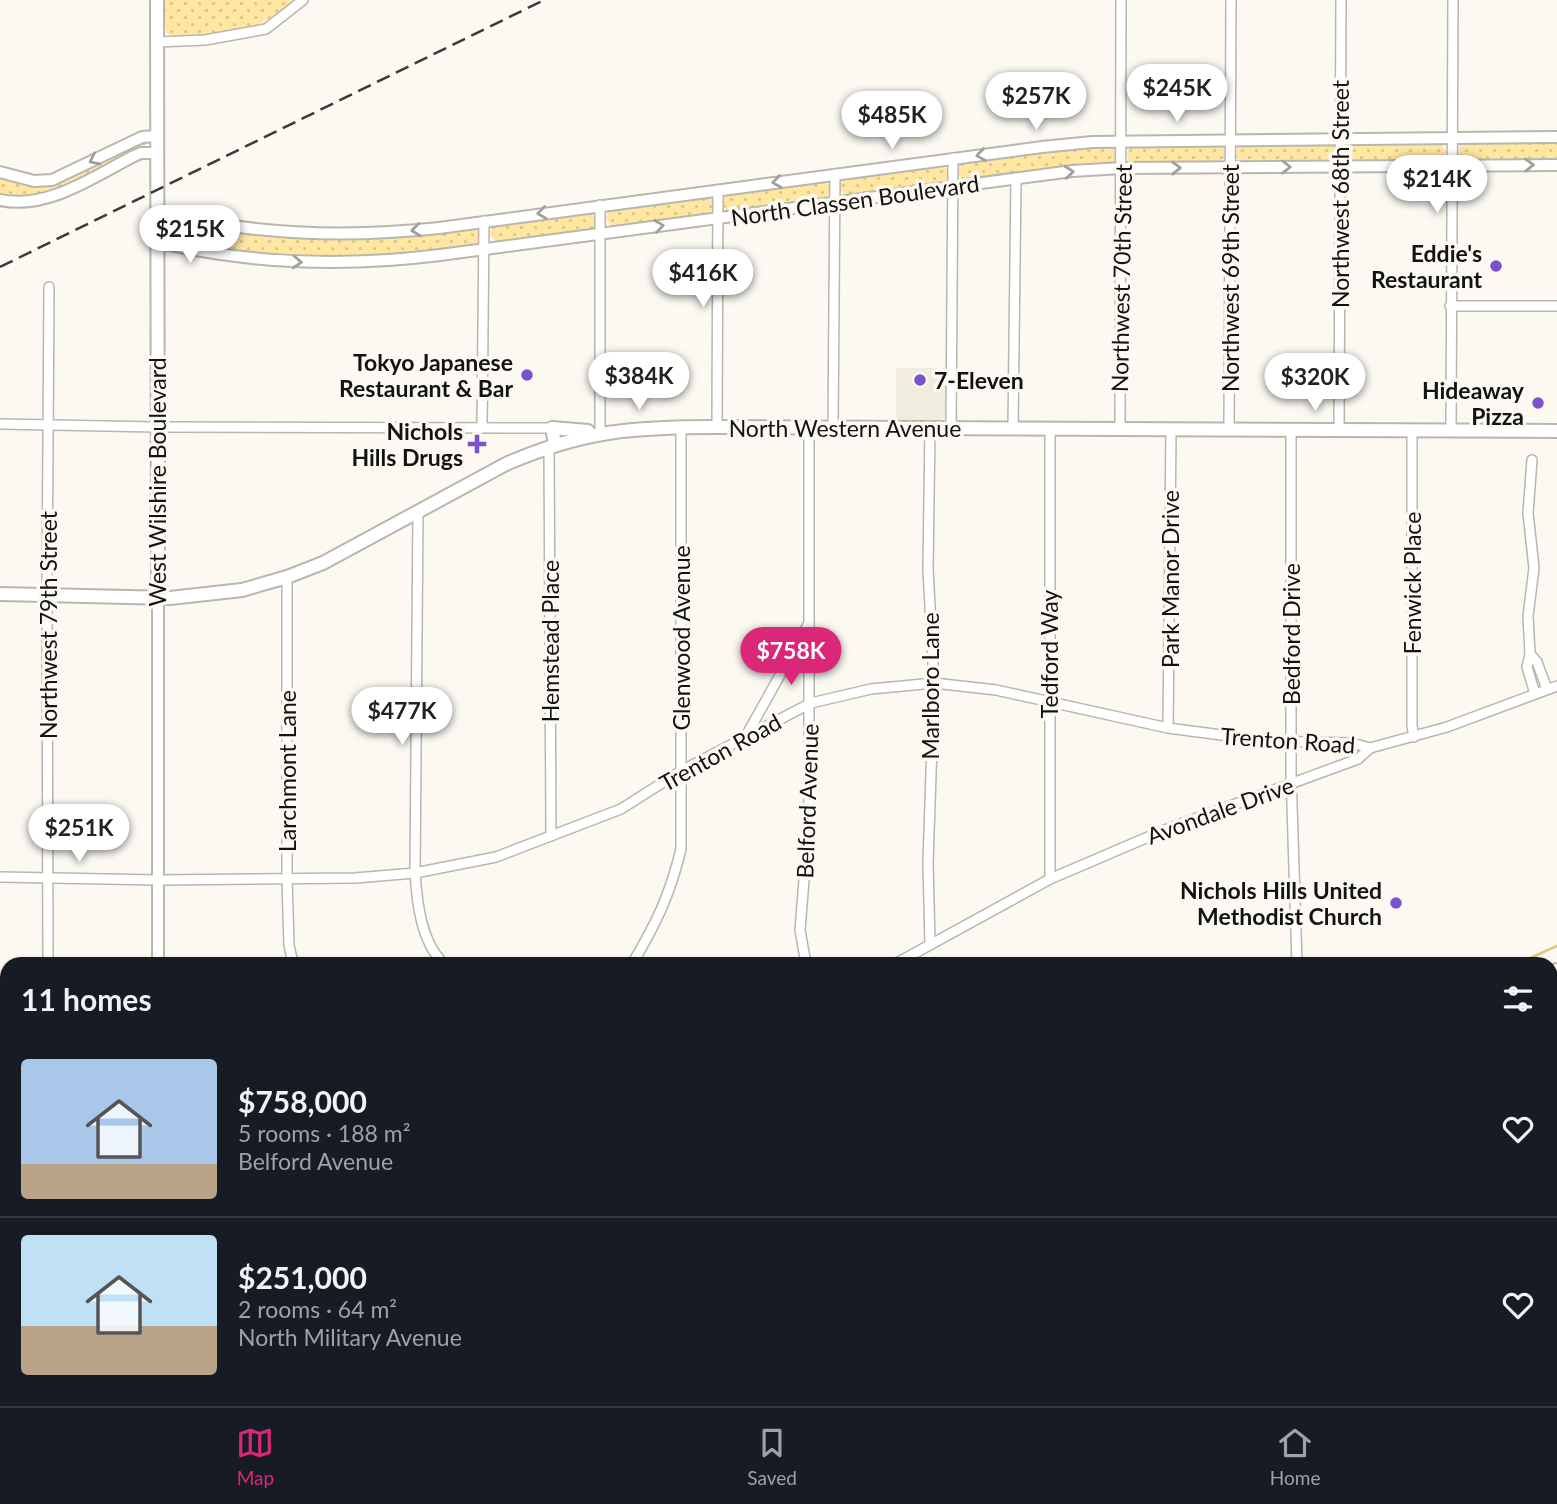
<!DOCTYPE html>
<meta charset="utf-8">
<style>
:root{--surface:#171b24;--page:#242831;--text:#f1f3f6;--muted:#9ea1a6;--line:#363941;--accent:#db2777}
body{margin:0;font-family:Lato,sans-serif;background:var(--page);color:var(--text);height:100vh;display:flex;flex-direction:column;font-size:26px;white-space:nowrap}
*{box-sizing:border-box;margin:0}
p{font-size:23px;color:var(--muted)}
.icon{flex:none;width:38px;height:38px;fill:none;stroke:currentColor;stroke-width:2;stroke-linecap:round;stroke-linejoin:round}
.map{position:relative;flex:1;overflow:hidden}
.details{position:absolute;left:0px;top:957px;width:1558px;height:450px;display:flex;flex-direction:column;background:var(--surface);border-radius:21px 21px 0 0;box-shadow:0 2px 5px #0004}
.details>*{flex:none}
.price{position:absolute;translate:-50% -60px;padding:0 16px;border-radius:24px;background:#fff;color:#222;font-size:23px;line-height:46px;filter:drop-shadow(0 2px 4px #0008)}
.price::after{content:'';position:absolute;left:50%;top:42px;width:21px;height:16px;margin-left:-10px;background:inherit;clip-path:polygon(0 0,100% 0,50% 100%)}
.price.on{background:var(--accent);color:#fff}
ul{padding:0;list-style:none}
li{display:flex;align-items:center;gap:21px;height:175px;padding:0 21px}
li+li{border-top:2px solid var(--line)}
li span{display:grid;place-items:center;flex:none;width:196px;height:140px;border-radius:7px;color:#555}
li>.icon{margin-inline-start:auto}
span .icon{width:84px;height:84px;fill:#fffc;stroke-width:1}
li b{font-size:30px}
h2{display:flex;justify-content:space-between;align-items:center;height:84px;padding:0 21px;font-size:30px}
.menu{display:flex;justify-content:space-around;align-items:center;height:98px;border-top:2px solid var(--line);background:var(--surface);font-size:19px;color:var(--muted)}
.menu a{display:grid;justify-items:center;gap:4px}
.menu .on{color:var(--accent)}
.map>svg:first-child{display:block}
.built{fill:#f0ecde}
.grass{fill:url(#grass-dots)}
.park{fill:#ffe7a1}
.lines{fill:none;stroke-linecap:round;stroke-linejoin:round}
.stream{stroke:#e0c576;stroke-width:2.5}
.minor-casing{stroke:#b8b6af;stroke-width:12}
.tertiary-casing{stroke:#b8b6af;stroke-width:14}
.secondary-casing{stroke:#b8b6af;stroke-width:16}
.minor{stroke:#fff;stroke-width:9}
.tertiary{stroke:#fff;stroke-width:10}
.secondary{stroke:#fff;stroke-width:12}
.rail{stroke:#3a3a36;stroke-width:2.5;stroke-dasharray:14 7;stroke-linecap:butt}
.oneway{stroke:#a0a09f}
.poi-dot{fill:#7953cd;stroke:#fbf9f2;stroke-width:2.5}
.labels{text-anchor:middle;dominant-baseline:central;stroke-width:7;stroke-linejoin:round;paint-order:stroke}
.street-label{font-size:23px;fill:#12120f;stroke:#fbf9f2}
.poi-label{font-size:23px;font-weight:bold;fill:#12120f;stroke:#fbf9f2;text-anchor:end}
</style>
<div class="map">
<svg width="1557" height="1406" viewBox="0 0 1557 1406">
<defs>
<pattern id="grass-dots" width="8" height="8" patternUnits="userSpaceOnUse" patternTransform="scale(1.75)"><rect width="8" height="8" fill="#ffe7a1"/><path d="M2 2h.1M6 6h.1" fill="none" stroke="#dac589" stroke-width="1.8" stroke-linecap="round"/></pattern>
</defs>
<rect width="100%" height="100%" fill="#fbf9f2"/>
<g class="built">
<path d="M896 368H947L946 413 944 418 938 421H896Z"/>
<path d="M0 1190H7V1355L0 1353Z"/>
</g>
<g class="grass">
<path d="M164 0H294C264 28 233 36 192 36 183 36 173 38 166 32Z"/>
<path d="M145 141 147 142 145 146 50 194 35 199 0 197V175L34 184Z"/>
<path d="M1557 141V160H1465L1459 155V147L1463 143Z"/>
<path d="M1329 143C1338 148 1338 155 1331 162L1242 163 1236 157 1237 150 1240 145Z"/>
<path d="M1441 143 1446 152 1445 157 1439 161 1350 162 1346 156 1347 148 1351 144Z"/>
<path d="M1107 145 1114 147C1119 152 1119 160 1113 164L964 180 957 174V167L964 161Z"/>
<path d="M1132 145H1221L1227 154 1221 163 1133 164 1128 160 1127 153Z"/>
<path d="M941 165C951 170 950 180 941 184L846 196 839 189 840 182 846 177Z"/>
<path d="M823 180 829 185 831 191 826 199 730 212 726 210 722 203 725 196 729 192Z"/>
<path d="M709 196 714 202 713 210 707 215 617 227 611 226 606 218 610 209Z"/>
<path d="M590 212 597 219 594 228 590 230 498 243 490 235 491 227 495 224Z"/>
<path d="M177 221 256 234 319 238 471 226 479 231C481 237 479 242 474 245 440 250 406 255 372 257 305 260 238 252 173 240L168 232V227Z"/>
</g>
<g class="park">
<path d="M681 1400H752L746 1406H677Z"/>
<path d="M765 1400H872L866 1406H759Z"/>
<path d="M1226 1400H1340V1406H1222Z"/>
</g>
<g class="lines">
<g class="stream">
<path d="M1517 964 1557 946"/>
<path d="M731 1406 736 1400"/>
</g>
<defs>
<g id="minor">
<path d="M157 42 205 40 266 29 303 0"/>
<path d="M600 205V433"/>
<path d="M1450 306H1557"/>
<path d="M0 424 157 427 552 428"/>
<path d="M717 427 718 190"/>
<path d="M482 428 484 221"/>
<path d="M833 428 835 174"/>
<path d="M930 428 928 569 934 683 928 863 930 944"/>
<path d="M951 429 953 158"/>
<path d="M1013 429 1016 178"/>
<path d="M1050 429V879"/>
<path d="M1120 429 1121 0"/>
<path d="M1229 430 1231 0"/>
<path d="M1291 430V773L1297 964"/>
<path d="M1339 430 1341 0"/>
<path d="M1412 430V726L1414 737"/>
<path d="M1451 430 1453 0"/>
<path d="M549 446 551 836"/>
<path d="M1532 460 1528 513 1534 568 1528 616 1530 654 1527 667 1535 694"/>
<path d="M418 512 415 873C417 903 421 942 444 964"/>
<path d="M287 577V879L289 945 293 964"/>
<path d="M1530 654 1537 662 1547 689"/>
<path d="M1168 728 1171 430"/>
<path d="M746 736 809 623"/>
<path d="M0 877 158 880 355 878 415 873 496 857 621 809 681 771 811 703 871 689 934 683 996 690 1168 728 1267 741 1352 743 1370 748"/>
<path d="M48 964 47 595 49 287"/>
<path d="M632 964C656 924 670 895 681 849V427"/>
<path d="M806 964 800 930 809 817V428"/>
<path d="M895 964 1050 879 1162 831 1358 759 1370 748 1447 727 1557 686"/>
<path d="M1550 1070 1557 1071"/>
<path d="M0 1186H7"/>
<path d="M1550 1244H1557"/>
<path d="M1550 1395 1557 1393"/>
<path d="M549 1400 557 1406"/>
<path d="M1170 1400 1182 1406"/>
<path d="M421 1406 424 1400"/>
<path d="M670 1406 675 1400"/>
<path d="M870 1406 876 1400"/>
<path d="M1081 1406 1088 1400"/>
<path d="M1218 1406 1222 1400"/>
<path d="M1342 1406 1343 1400"/>
<path d="M1526 1406 1539 1400"/>
</g>
<g id="tertiary">
<path d="M0 172 34 181 52 180 142 137 157 136"/>
<path d="M0 200C47 210 93 177 134 156L141 153H157"/>
<path d="M157 214C257 233 337 239 439 228L1042 147 1092 142 1557 137"/>
<path d="M157 242C250 264 345 267 440 255L1072 171 1122 168 1557 165"/>
<path d="M158 598V964"/>
<path d="M1550 972 1557 969"/>
<path d="M158 1406V1400"/>
<path d="M752 1406 758 1400"/>
</g>
<g id="secondary">
<path d="M157 0 158 598"/>
<path d="M555 444 552 428 588 431"/>
<path d="M0 594 170 598 242 590 287 577 323 563 506 464C584 430 634 427 717 427L1557 431"/>
</g>
</defs>
<use href="#minor" class="minor-casing"/>
<use href="#tertiary" class="tertiary-casing"/>
<use href="#secondary" class="secondary-casing"/>
<use href="#minor" class="minor"/>
<use href="#tertiary" class="tertiary"/>
<use href="#secondary" class="secondary"/>
<path class="rail" d="M0 267 544 0"/>
</g>
<defs><path id="oneway-chevron" d="M-2-3.5L2.5 0L-2 3.5" fill="none" stroke-width="1.6" stroke-linecap="round" stroke-linejoin="round" transform="scale(1.75)"/></defs>
<g class="oneway">
<use href="#oneway-chevron" transform="translate(981 155) rotate(172)"/>
<use href="#oneway-chevron" transform="translate(94 160) rotate(154)"/>
<use href="#oneway-chevron" transform="translate(1529 165) rotate(-1)"/>
<use href="#oneway-chevron" transform="translate(1286 167)"/>
<use href="#oneway-chevron" transform="translate(1176 168) rotate(-1)"/>
<use href="#oneway-chevron" transform="translate(1069 172) rotate(-5)"/>
<use href="#oneway-chevron" transform="translate(777 182) rotate(172)"/>
<use href="#oneway-chevron" transform="translate(542 213) rotate(172)"/>
<use href="#oneway-chevron" transform="translate(659 226) rotate(-8)"/>
<use href="#oneway-chevron" transform="translate(416 230) rotate(174)"/>
<use href="#oneway-chevron" transform="translate(297 262) rotate(3)"/>
</g>
<g class="poi-dot">
<circle cx="1496" cy="266" r="7"/>
<circle cx="527" cy="375" r="7"/>
<circle cx="920" cy="380" r="7"/>
<circle cx="1538" cy="403" r="7"/>
<path d="M473.5 433.5h7v7h7v7h-7v7h-7v-7h-7v-7h7z"/>
<circle cx="1396" cy="903" r="7"/>
</g>
<g class="labels">
<g class="street-label">
<text transform="translate(1340 194) rotate(-90)">Northwest 68th Street</text>
<text transform="translate(855 200) rotate(-8)">North Classen Boulevard</text>
<text transform="translate(1121 278) rotate(-89)">Northwest 70th Street</text>
<text transform="translate(1230 278) rotate(-90)">Northwest 69th Street</text>
<text x="845" y="428">North Western Avenue</text>
<text transform="translate(157 482) rotate(-90)">West Wilshire Boulevard</text>
<text transform="translate(1170 579) rotate(-90)">Park Manor Drive</text>
<text transform="translate(1412 583) rotate(-90)">Fenwick Place</text>
<text transform="translate(48 625) rotate(-90)">Northwest 79th Street</text>
<text transform="translate(1291 634) rotate(-90)">Bedford Drive</text>
<text transform="translate(681 638) rotate(-90)">Glenwood Avenue</text>
<text transform="translate(550 641) rotate(-90)">Hemstead Place</text>
<text transform="translate(1049 654) rotate(-90)">Tedford Way</text>
<text transform="translate(930 686) rotate(-90)">Marlboro Lane</text>
<text transform="translate(1288 740) rotate(4)">Trenton Road</text>
<text transform="translate(720 752) rotate(-29)">Trenton Road</text>
<text transform="translate(287 771) rotate(-90)">Larchmont Lane</text>
<text transform="translate(807 801) rotate(-88)">Belford Avenue</text>
<text transform="translate(1220 810) rotate(-20)">Avondale Drive</text>
</g>
<g class="poi-label">
<text x="1482" y="253">Eddie's<tspan x="1482" dy="26">Restaurant</tspan></text>
<text x="513" y="362">Tokyo Japanese<tspan x="513" dy="26">Restaurant &amp; Bar</tspan></text>
<text x="934" y="380" text-anchor="start">7-Eleven</text>
<text x="1524" y="390">Hideaway<tspan x="1524" dy="26">Pizza</tspan></text>
<text x="463" y="431">Nichols<tspan x="463" dy="26">Hills Drugs</tspan></text>
<text x="1382" y="890">Nichols Hills United<tspan x="1382" dy="26">Methodist Church</tspan></text>
</g>
</g>
</svg>
<b class="price" style="left:1177px;top:124px">$245K</b>
<b class="price" style="left:1036px;top:132px">$257K</b>
<b class="price" style="left:892px;top:151px">$485K</b>
<b class="price" style="left:1437px;top:215px">$214K</b>
<b class="price" style="left:190px;top:265px">$215K</b>
<b class="price" style="left:703px;top:309px">$416K</b>
<b class="price" style="left:639px;top:412px">$384K</b>
<b class="price" style="left:1315px;top:413px">$320K</b>
<b class="price on" style="left:791px;top:687px">$758K</b>
<b class="price" style="left:402px;top:747px">$477K</b>
<b class="price" style="left:79px;top:864px">$251K</b>
<section class="details">
<h2>11 homes<svg class="icon" aria-label="filters" viewBox="0 0 24 24"><path d="M4 7h16M4 17h16"/><circle cx="9" cy="7" r="2"/><circle cx="15" cy="17" r="2"/></svg></h2>
<ul>
<li><span style="background:linear-gradient(#a9c7e8 75%,#b9a48a 0)"><svg class="icon" aria-label="home" viewBox="0 0 24 24"><path d="M3 11l9-7 9 7M6 9v11h12V9"/></svg></span><div><b>$758,000</b><p>5 rooms · 188 m²</p><p>Belford Avenue</p></div><svg class="icon" aria-label="heart" viewBox="0 0 24 24"><path d="M12 20l-8-8c-3-5 5-10 8-4 3-6 11-1 8 4z"/></svg></li>
<li><span style="background:linear-gradient(#bfe0f5 65%,#b9a48a 0)"><svg class="icon" aria-label="home" viewBox="0 0 24 24"><path d="M3 11l9-7 9 7M6 9v11h12V9"/></svg></span><div><b>$251,000</b><p>2 rooms · 64 m²</p><p>North Military Avenue</p></div><svg class="icon" aria-label="heart" viewBox="0 0 24 24"><path d="M12 20l-8-8c-3-5 5-10 8-4 3-6 11-1 8 4z"/></svg></li>
</ul>
</section>
</div>
<nav class="menu">
<a class="on"><svg class="icon" aria-label="map" viewBox="0 0 24 24"><path d="M3 6l6-2 6 2 6-2v14l-6 2-6-2-6 2zM9 4v14M15 6v14"/></svg>Map</a>
<a><svg class="icon" aria-label="saved" viewBox="0 0 24 24"><path d="M7 4h10v16l-5-4-5 4z"/></svg>Saved</a>
<a><svg class="icon" aria-label="home" viewBox="0 0 24 24"><path d="M3 11l9-7 9 7M6 9v11h12V9"/></svg>Home</a>
</nav>
